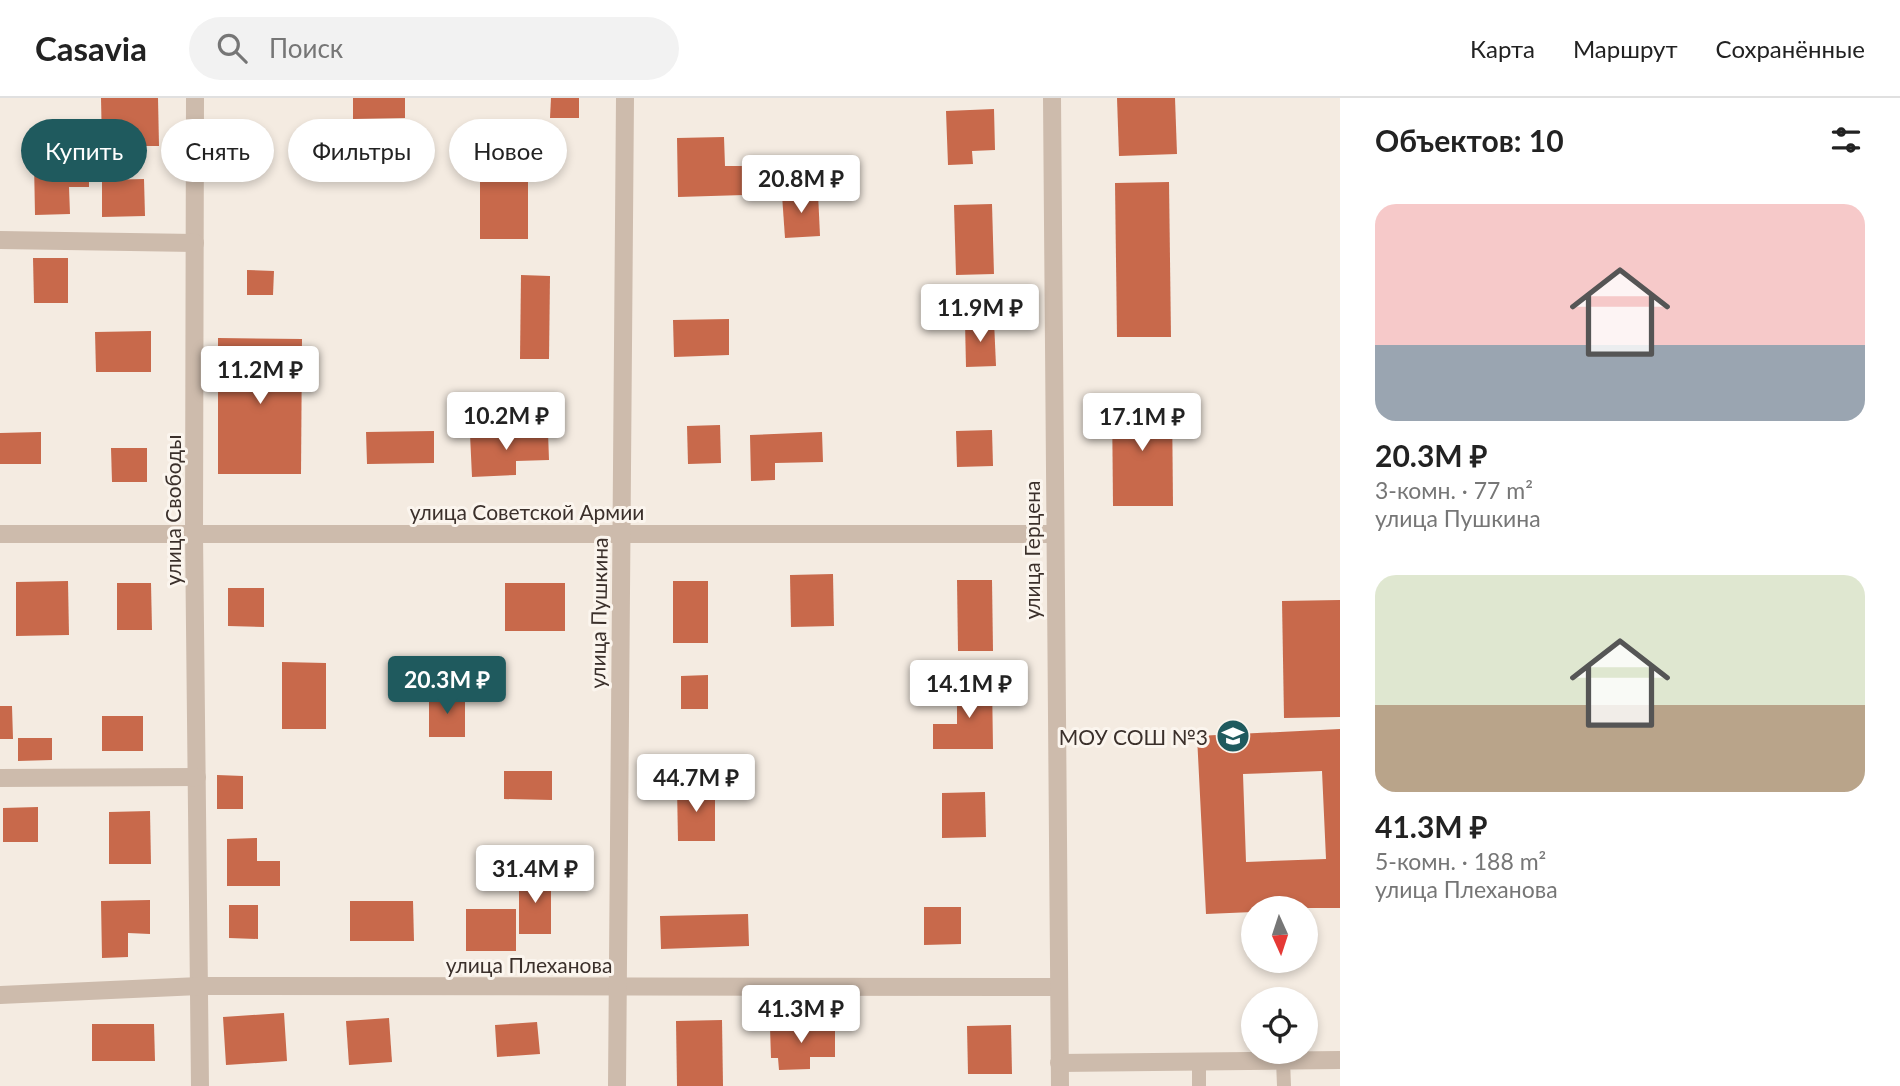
<!DOCTYPE html>
<html lang="ru">
<meta charset="utf-8">
<style>
:root{--surface:#fff;--page:#f2f2f2;--text:#222;--muted:#767676;--line:#e0e0e0;--accent:#1f5a5e}
body{margin:0;font-family:Lato,sans-serif;background:var(--page);color:var(--text);height:100vh;display:flex;flex-direction:column;font-size:26px;white-space:nowrap}
*{box-sizing:border-box;margin:0}
p{font-size:23px;color:var(--muted)}
.icon{flex:none;width:38px;height:38px;fill:none;stroke:currentColor;stroke-width:2;stroke-linecap:round;stroke-linejoin:round}
.map{position:relative;flex:1;overflow:hidden}
.drawer{display:flex;flex-direction:column;background:var(--surface);width:560px}
.drawer>*{flex:none}
.top-card{position:absolute;left:21px;top:21px;width:665px;height:63px;display:flex;gap:14px}
.needle{width:46px;rotate:177deg}
.fabs{position:absolute;left:1241px;top:798px;display:grid;gap:14px}
.fabs a{display:grid;place-items:center;width:77px;height:77px;border-radius:50%;background:var(--surface);box-shadow:0 4px 10px #0003;font-size:35px}
.price{position:absolute;translate:-50% -60px;padding:0 16px;border-radius:7px;background:#fff;color:#222;font-size:23px;line-height:46px;filter:drop-shadow(0 2px 4px #0008)}
.price::after{content:'';position:absolute;left:50%;top:42px;width:21px;height:16px;margin-left:-10px;background:inherit;clip-path:polygon(0 0,100% 0,50% 100%)}
.price.selected{background:var(--accent);color:#fff}
ul{padding:0;list-style:none}
li{display:grid;align-content:center;gap:14px;height:371px;padding:0 35px}
li span{display:grid;place-items:center;height:217px;border-radius:21px;color:#555}
li>.icon{margin-inline-start:auto}
span .icon{width:126px;height:126px;fill:#fffc;stroke-width:1}
li b{font-size:30px}
h2{display:flex;justify-content:space-between;align-items:center;height:84px;padding:0 35px;font-size:30px}
.pill{padding:0 24px;border-radius:32px;background:var(--surface);box-shadow:0 4px 10px #0003;font-size:24px;line-height:63px}
.pill.selected{background:var(--accent);color:#fff}
header{display:flex;align-items:center;gap:42px;box-sizing:border-box;height:98px;padding:0 35px;background:var(--surface);border-bottom:2px solid var(--line)}
header strong{font-size:33px}
nav{display:flex;gap:38px;margin-inline-start:auto;font-size:24px}
.search{width:490px;height:63px;background:var(--page);display:flex;align-items:center;gap:18px;box-sizing:border-box;padding:0 24px;border-radius:38px;color:var(--muted);font-size:26px}
main{display:flex;flex:1;min-height:0}
.map>svg:first-child{display:block}
.building{fill:#c8694b;fill-rule:evenodd}
.lines{fill:none;stroke-linecap:round;stroke-linejoin:round}
.service{stroke:#cdbbac;stroke-width:14}
.minor{stroke:#cdbbac;stroke-width:18}
.tertiary{stroke:#cdbbac;stroke-width:18}
.labels{text-anchor:middle;dominant-baseline:central;stroke-width:6;stroke-linejoin:round;paint-order:stroke}
.street-label{font-size:21px;fill:#3b302b;stroke:#fbf5ee}
.poi-label{font-size:21px;fill:#3b302b;stroke:#fbf5ee;text-anchor:end}
</style>
<header>
<strong>Casavia</strong>
<div class="search"><svg class="icon" aria-label="search" viewBox="0 0 24 24"><circle cx="10" cy="10" r="6"/><path d="M15 15l6 6"/></svg>Поиск</div>
<nav><a>Карта</a><a>Маршрут</a><a>Сохранённые</a></nav>
</header>
<main>
<div class="map">
<svg width="1340" height="988" viewBox="0 0 1340 988">
<rect width="100%" height="100%" fill="#f4ebe1"/>
<g class="building">
<path d="M101 0H158L159 48H102Z"/>
<path d="M353 0H405V20L353 21Z"/>
<path d="M551 0H579V20H550Z"/>
<path d="M1117 0H1175L1177 56 1119 58Z"/>
<path d="M994 11 995 52 972 53 973 66 948 67 946 13Z"/>
<path d="M724 39 725 68H743L744 97 678 99 677 40Z"/>
<path d="M480 53 528 54V141H480Z"/>
<path d="M89 63V89H69L70 116 35 117 34 64Z"/>
<path d="M144 81 145 118 102 119V82Z"/>
<path d="M1169 84 1171 239H1117L1115 85Z"/>
<path d="M818 95 820 138 785 140 782 97Z"/>
<path d="M992 106 994 176 956 177 954 107Z"/>
<path d="M33 160H68V205H34Z"/>
<path d="M247 172 274 173 273 197H247Z"/>
<path d="M521 177 550 178 549 261H520Z"/>
<path d="M729 221V257L674 259 673 222Z"/>
<path d="M994 223 996 268 966 269 965 224Z"/>
<path d="M151 233V274H96L95 234Z"/>
<path d="M218 240 302 241 301 376H218Z"/>
<path d="M1112 302H1172L1173 408H1113Z"/>
<path d="M720 327 721 365 688 366 687 328Z"/>
<path d="M992 332 993 368 957 369 956 333Z"/>
<path d="M434 333V365L367 366 366 334Z"/>
<path d="M41 334V366H0V335Z"/>
<path d="M548 334 549 362 516 363V377L472 379 470 336Z"/>
<path d="M822 334 823 364 775 365V382L751 383 750 337Z"/>
<path d="M111 350H147V384H112Z"/>
<path d="M833 476 834 528 791 529 790 477Z"/>
<path d="M957 482H992L993 553H958Z"/>
<path d="M68 483 69 537 16 538V484Z"/>
<rect x="673" y="483" width="35" height="62"/>
<path d="M117 485H151L152 532H117Z"/>
<rect x="505" y="485" width="60" height="48"/>
<path d="M228 490H264V529L228 528Z"/>
<path d="M1340 502V619L1284 620 1282 503Z"/>
<path d="M282 564 326 565V631H282Z"/>
<path d="M708 577V611H681V578Z"/>
<path d="M992 583 993 651H933V626H957V584Z"/>
<rect x="429" y="598" width="36" height="41"/>
<path d="M0 608H12L13 641H0Z"/>
<rect x="102" y="618" width="41" height="35"/>
<path d="M1340 631V810H1253V814L1206 816 1197 638ZM1322 673 1326 761 1246 764 1243 676Z"/>
<path d="M18 640H52V662L18 663Z"/>
<path d="M504 673H552V702L504 701Z"/>
<path d="M217 677 243 678V711H217Z"/>
<path d="M677 689H715V743H678Z"/>
<path d="M985 694 986 739 942 740V695Z"/>
<path d="M38 709V744H3V710Z"/>
<path d="M150 713 151 766H109V714Z"/>
<path d="M257 740V763H280V788H227V741Z"/>
<rect x="519" y="777" width="32" height="59"/>
<path d="M150 802V836L128 835V859L102 860 101 803Z"/>
<path d="M350 803H413L414 843H350Z"/>
<path d="M229 807H258V841L229 840Z"/>
<path d="M924 809H961V846L924 847Z"/>
<rect x="466" y="811" width="50" height="42"/>
<path d="M748 816 749 848 661 851 660 818Z"/>
<path d="M284 915 287 963 226 967 223 919Z"/>
<path d="M389 920 392 964 349 967 346 923Z"/>
<path d="M722 922 723 988H677L676 923Z"/>
<path d="M537 924 540 956 497 959 495 927Z"/>
<path d="M92 926H154L155 963H92Z"/>
<path d="M1011 927 1012 976H968L967 928Z"/>
<path d="M835 928V959H810V971L779 972 778 960H771L770 929Z"/>
</g>
<g class="lines">
<g class="service">
<path d="M1283 962 1284 988"/>
<path d="M1199 963V988"/>
</g>
<g class="minor">
<path d="M195 0 194 436 200 988"/>
<path d="M0 142 195 145"/>
<path d="M0 436H1053"/>
<path d="M0 680 197 679"/>
<path d="M0 897 199 888 1058 889"/>
<path d="M617 988 625 0"/>
</g>
<g class="tertiary">
<path d="M1052 0 1060 988"/>
<path d="M1059 965 1340 962"/>
</g>
</g>
<defs>
<symbol id="school-disc" viewBox="-11 -11 22 22"><circle r="9.5" fill="#1f5a5e" stroke="#fbf5ee"/><path d="M0-5L7-2L0 1L-7-2ZM-4 1L0 2.5L4 1V4Q0 6-4 4Z" fill="#fff"/></symbol>
</defs>
<g fill-rule="evenodd">
<use href="#school-disc" x="1214" y="619" width="38" height="38"/>
</g>
<g class="labels">
<g class="street-label">
<text transform="translate(172 412) rotate(-90)">улица Свободы</text>
<text x="527" y="413">улица Советской Армии</text>
<text transform="translate(1031 452) rotate(-90)">улица Герцена</text>
<text transform="translate(598 515) rotate(-89)">улица Пушкина</text>
<text x="529" y="866">улица Плеханова</text>
</g>
<g class="poi-label">
<text x="1208" y="638">МОУ СОШ №3</text>
</g>
</g>
</svg>
<div class="fabs">
<a><svg class="needle" viewBox="-14 -14 28 28"><path d="M0-13l5 13h-10z" fill="#e53935"/><path d="M0 13l5-13h-10z" fill="#767676"/></svg></a>
<a><svg class="icon" aria-label="locate" viewBox="0 0 24 24"><circle cx="12" cy="12" r="6"/><path d="M12 2v4M12 18v4M2 12h4M18 12h4"/></svg></a>
</div>
<b class="price" style="left:801px;top:117px">20.8M ₽</b>
<b class="price" style="left:980px;top:246px">11.9M ₽</b>
<b class="price" style="left:260px;top:308px">11.2M ₽</b>
<b class="price" style="left:506px;top:354px">10.2M ₽</b>
<b class="price" style="left:1142px;top:355px">17.1M ₽</b>
<b class="price selected" style="left:447px;top:618px">20.3M ₽</b>
<b class="price" style="left:969px;top:622px">14.1M ₽</b>
<b class="price" style="left:696px;top:716px">44.7M ₽</b>
<b class="price" style="left:535px;top:807px">31.4M ₽</b>
<b class="price" style="left:801px;top:947px">41.3M ₽</b>
<div class="top-card">
<a class="pill selected">Купить</a>
<a class="pill">Снять</a>
<a class="pill">Фильтры</a>
<a class="pill">Новое</a>
</div>
</div>
<section class="drawer">
<h2>Объектов: 10<svg class="icon" aria-label="filters" viewBox="0 0 24 24"><path d="M4 7h16M4 17h16"/><circle cx="9" cy="7" r="2"/><circle cx="15" cy="17" r="2"/></svg></h2>
<ul>
<li><span style="background:linear-gradient(#f6c9c9 65%,#9aa5b1 0)"><svg class="icon" aria-label="home" viewBox="0 0 24 24"><path d="M3 11l9-7 9 7M6 9v11h12V9"/></svg></span><div><b>20.3M ₽</b><p>3-комн. · 77 m²</p><p>улица Пушкина</p></div></li>
<li><span style="background:linear-gradient(#dfe7d0 60%,#b9a48a 0)"><svg class="icon" aria-label="home" viewBox="0 0 24 24"><path d="M3 11l9-7 9 7M6 9v11h12V9"/></svg></span><div><b>41.3M ₽</b><p>5-комн. · 188 m²</p><p>улица Плеханова</p></div></li>
</ul>
</section>
</main>
